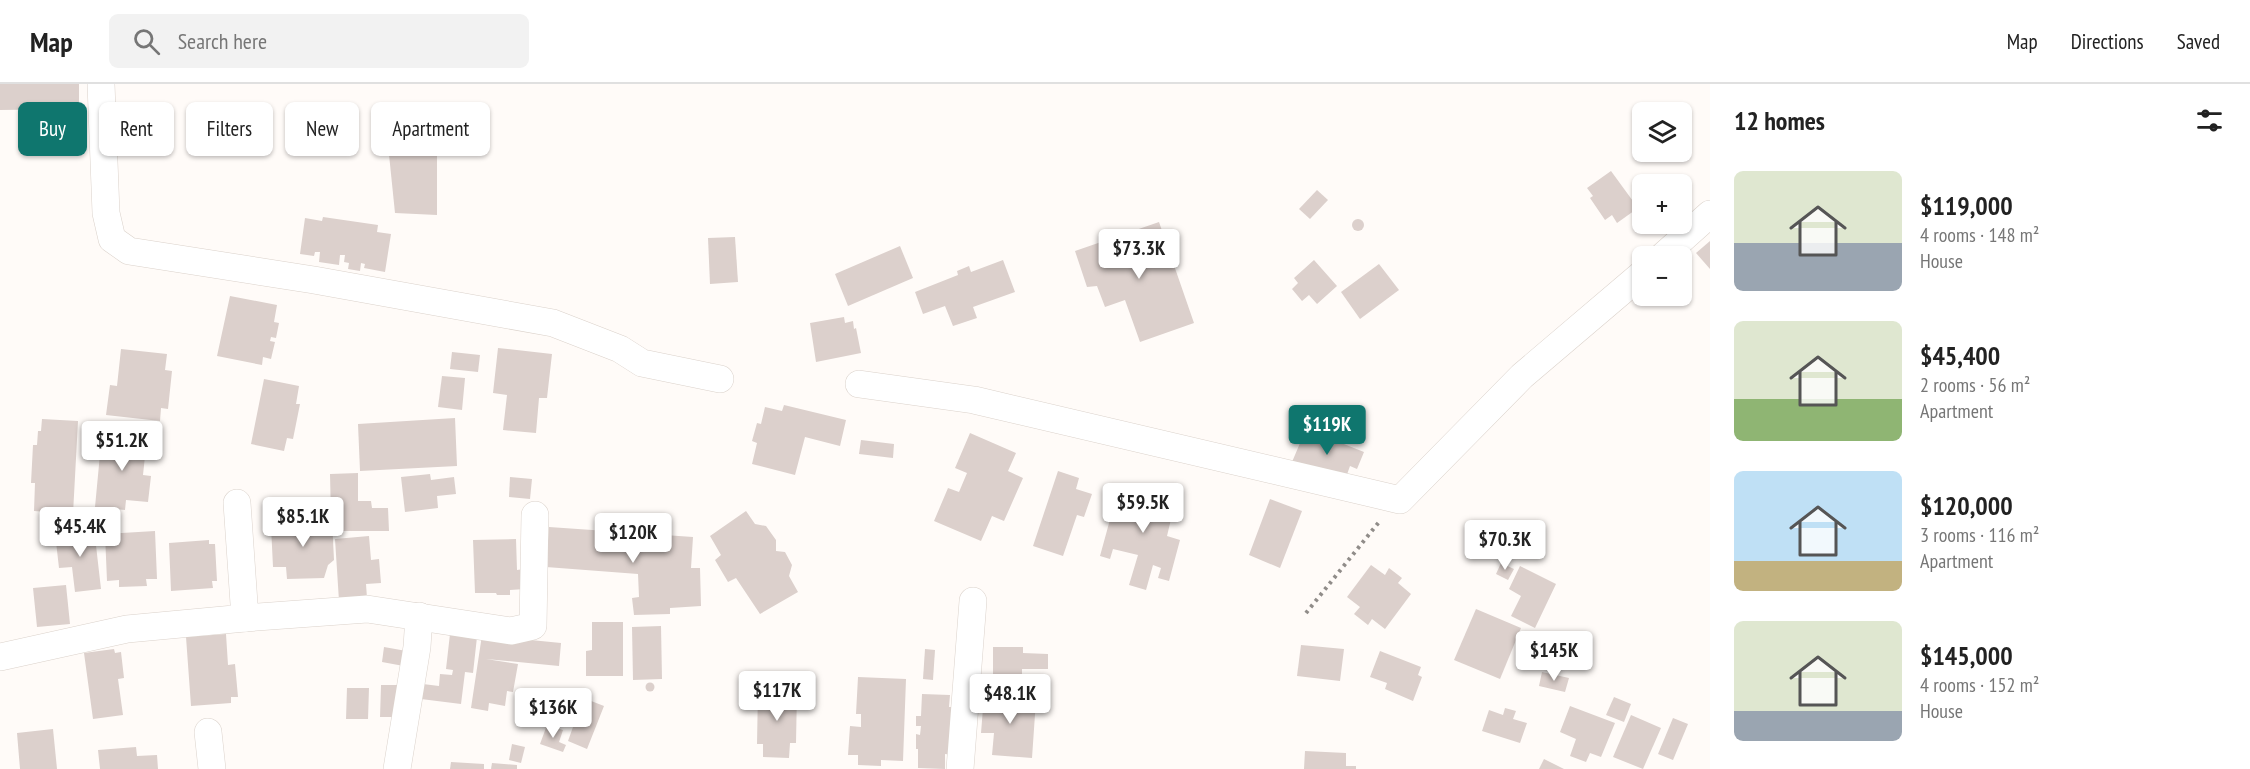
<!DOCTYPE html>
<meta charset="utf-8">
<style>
:root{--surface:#fff;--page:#f2f2f2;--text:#222;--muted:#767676;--line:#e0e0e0;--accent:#0f766e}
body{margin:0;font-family:"PT Sans Narrow",sans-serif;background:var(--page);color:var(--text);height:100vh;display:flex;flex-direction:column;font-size:22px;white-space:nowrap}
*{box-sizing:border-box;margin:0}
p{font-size:20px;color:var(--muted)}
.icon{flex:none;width:33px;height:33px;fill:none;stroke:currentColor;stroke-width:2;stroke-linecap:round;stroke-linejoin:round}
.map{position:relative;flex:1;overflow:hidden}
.panel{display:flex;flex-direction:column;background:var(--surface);width:540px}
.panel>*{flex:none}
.guide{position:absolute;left:18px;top:18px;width:570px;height:54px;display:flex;gap:12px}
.tools{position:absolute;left:1632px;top:18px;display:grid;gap:12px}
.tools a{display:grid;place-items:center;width:60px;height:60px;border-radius:9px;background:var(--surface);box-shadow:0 2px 4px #0004;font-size:30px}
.price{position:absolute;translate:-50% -51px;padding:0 14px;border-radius:6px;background:#fff;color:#222;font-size:20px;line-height:39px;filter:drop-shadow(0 2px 3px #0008)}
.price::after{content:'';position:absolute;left:50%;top:36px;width:18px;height:14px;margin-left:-9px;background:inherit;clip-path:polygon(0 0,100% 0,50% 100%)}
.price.active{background:var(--accent);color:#fff}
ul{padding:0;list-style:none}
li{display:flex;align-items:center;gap:18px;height:150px;padding:0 24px}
li span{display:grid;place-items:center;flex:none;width:168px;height:120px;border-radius:9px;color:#555}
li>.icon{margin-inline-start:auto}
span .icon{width:72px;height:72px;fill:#fffc;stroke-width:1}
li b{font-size:26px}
h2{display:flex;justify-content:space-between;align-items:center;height:72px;padding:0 24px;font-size:26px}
.pill{padding:0 21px;border-radius:9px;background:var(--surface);box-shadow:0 2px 4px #0004;font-size:21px;line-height:54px}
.pill.active{background:var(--accent);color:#fff}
header{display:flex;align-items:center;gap:36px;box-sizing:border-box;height:84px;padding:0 30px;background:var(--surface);border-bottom:2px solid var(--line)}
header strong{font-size:28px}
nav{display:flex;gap:33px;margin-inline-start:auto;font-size:21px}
.search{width:420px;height:54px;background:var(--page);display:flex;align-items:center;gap:15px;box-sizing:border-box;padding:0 21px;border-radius:9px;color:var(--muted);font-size:22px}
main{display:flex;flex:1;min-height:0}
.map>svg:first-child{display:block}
.building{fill:#dcd0cc}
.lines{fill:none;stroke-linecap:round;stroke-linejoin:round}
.minor-casing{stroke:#dbd2cb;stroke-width:28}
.path{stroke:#908c89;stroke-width:4;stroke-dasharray:3 4.5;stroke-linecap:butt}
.minor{stroke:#fff;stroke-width:27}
</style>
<header>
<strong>Map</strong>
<div class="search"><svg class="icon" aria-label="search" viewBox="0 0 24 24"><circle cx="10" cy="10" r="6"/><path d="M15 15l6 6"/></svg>Search here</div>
<nav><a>Map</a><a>Directions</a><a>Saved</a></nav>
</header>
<main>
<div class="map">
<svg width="1710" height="685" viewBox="0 0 1710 685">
<rect width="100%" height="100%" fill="#fffbf8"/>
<g class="building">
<path d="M0 0H79V25L0 26Z"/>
<path d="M437 50V131L395 129 387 51Z"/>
<path d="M1611 87 1638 124 1617 139 1612 131 1605 136 1590 114 1593 112 1587 104Z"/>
<path d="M1317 106 1328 116 1310 135 1299 125Z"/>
<path d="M323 133 378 141 377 148 391 150 385 188 364 184 365 180 361 179 360 187 348 185 349 179 344 178 345 171H340L339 181 319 178 320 168H315L314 172 300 170 305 134 322 137Z"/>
<circle cx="1358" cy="141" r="6"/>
<path d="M1159 138 1194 239 1140 258 1125 216 1105 223 1097 202 1087 203 1075 167Z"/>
<path d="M735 153 738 198 710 200 708 154Z"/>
<path d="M1710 157V185L1696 169Z"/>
<path d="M900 162 913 194 848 222 835 190Z"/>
<path d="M1003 176 1015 208 973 223 977 234 953 242 945 222 923 230 915 208 958 191 957 187 969 182 971 188Z"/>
<path d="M1314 176 1337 202 1317 220 1309 211 1302 217 1292 205 1298 199 1294 194Z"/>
<path d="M1379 180 1399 206 1360 235 1341 208Z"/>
<path d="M230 212 277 221 274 238 279 239 276 254 271 253 270 257 275 258 271 275 263 273 262 281 217 272Z"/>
<path d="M844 233 845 239 853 237 854 245 856 244 861 269 816 278 810 239Z"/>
<path d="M498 264 552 270 547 314H539L536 349 503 346 507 311 493 309Z"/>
<path d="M121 265 167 270 165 286 172 287 168 325 161 324 160 337 106 331 110 301 117 302Z"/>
<path d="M452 268 480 271 478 288 450 285Z"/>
<path d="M442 292 465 294 462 326 438 323Z"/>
<path d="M264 295 299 302 296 320H300L293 355 287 354 284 367 251 360Z"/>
<path d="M784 321 846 336 840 362 805 353 795 391 752 380 757 359 752 357 757 339 761 340 765 323 782 327Z"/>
<path d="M455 334 457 382 360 387 358 340Z"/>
<path d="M42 335 78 337 73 430 34 427 35 399H31L33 361H37L38 347H41Z"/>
<path d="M1306 345 1364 368 1357 385 1350 382 1344 399 1292 378Z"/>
<path d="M102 349 147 353 143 391 151 392 148 418 126 416 125 426 95 423Z"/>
<path d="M970 349 1016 369 1008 387 1023 394 1004 437 992 432 981 457 934 437 948 404 959 408 967 389 955 384Z"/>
<path d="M861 356 894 360 893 374 859 370Z"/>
<path d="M1058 387 1079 394 1076 405 1092 410 1084 433 1077 431 1063 472 1033 462Z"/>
<path d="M358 389V417H371L372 424H388L389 447H338V432H331L330 390Z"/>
<path d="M430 390 431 396 454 393 456 410 437 412 438 424 405 428 401 393Z"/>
<path d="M510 393 532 395 530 415 509 413Z"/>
<path d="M1134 399 1170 409 1164 429 1172 431 1167 452 1180 456 1169 497 1158 494 1161 484 1153 481 1146 506 1129 501 1138 471 1113 465 1110 475 1100 472 1114 421 1127 424Z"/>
<path d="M1270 415 1302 427 1280 484 1249 471Z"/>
<path d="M746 427 755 440 766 442 776 456V467L785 468 792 481 789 492 798 508 760 530 736 494 728 498 715 476 721 471 710 452Z"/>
<path d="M285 432H304L305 439 332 436 334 476 328 481 324 494 287 495 286 483H273L271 442 286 441Z"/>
<path d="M549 443 693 453 691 484H700L701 522 670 524V530L634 531 632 514 639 513 638 490 546 483Z"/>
<path d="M94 444 101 505 75 508 72 483 59 484 55 449Z"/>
<path d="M155 447 157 495H146L147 502 119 503V496L107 497 105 450Z"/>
<path d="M369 452 371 476 379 475 381 499 366 500 367 514 339 517 335 455Z"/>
<path d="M516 455 517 486 524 485 525 505 510 506V511H497L496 509H475L473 456Z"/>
<path d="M209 456V460H215L217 497H212L213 504 171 507 169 459Z"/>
<path d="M1501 479 1514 485 1508 496 1496 490Z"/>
<path d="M1371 481 1385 491 1389 484 1402 494 1398 499 1411 510 1385 545 1372 535 1368 541 1354 530 1360 523 1347 513Z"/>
<path d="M1520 482 1556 500 1535 544 1511 532 1521 512 1509 505Z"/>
<path d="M66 501 70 540 37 543 33 504Z"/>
<path d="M1476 525 1521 544 1500 595 1454 576Z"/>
<path d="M592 538H623V592H586V567L592 566Z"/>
<path d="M661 542 662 595 633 596 632 543Z"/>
<path d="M226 550 228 581 235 580 238 613H231V619L191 622 186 553Z"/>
<path d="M450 550 477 553 473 589 465 588 461 620 421 615 423 600 439 602 440 590 452 591 453 586 446 585Z"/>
<path d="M482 551 561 559 559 582 486 575 518 580 513 608 507 607 505 622 489 619 488 627 471 624Z"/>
<path d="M1301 561 1344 565 1340 597 1297 592Z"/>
<path d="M384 563 412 568 409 583 382 578Z"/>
<path d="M993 563H1023V569L1048 570V585H1022V594H1014V607L999 606V594L993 593Z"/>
<path d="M114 565 115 569 121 568 124 594 118 595 123 631 93 635 84 569Z"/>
<path d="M925 565 935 566 933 596 923 595Z"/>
<path d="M1380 567 1421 583 1418 591 1422 593 1413 617 1385 605 1387 599 1370 593Z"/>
<path d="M1542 588 1569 594 1565 608 1539 602Z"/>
<path d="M858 593 906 595 903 677 881 676V682L858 681V671H848L850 642 861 643V630H856Z"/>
<circle cx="650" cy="603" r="4.5"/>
<path d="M381 601H401V633H380Z"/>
<path d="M347 604H369L368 635H346Z"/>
<path d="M758 606 797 607 796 659H790L789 674 763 673V660H757Z"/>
<path d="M922 610 950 611 949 623H956L954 671 945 670V685L918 684V665H916V650L920 651 921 642H916V632H921Z"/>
<path d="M984 612 1036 616 1032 674 992 671 994 649H981Z"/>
<path d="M534 613 578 629 586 615 604 622 587 665 568 657 573 643 529 627Z"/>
<path d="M1614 613 1631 620 1624 638 1606 631Z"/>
<path d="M1570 622 1615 639 1601 673 1590 669 1586 678 1570 672 1576 655 1560 648Z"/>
<path d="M1505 624 1516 627 1513 635 1527 639 1520 659 1482 647 1489 626 1503 631Z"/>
<path d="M1631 631 1661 644 1643 685 1613 673Z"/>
<path d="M1673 634 1688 640 1673 676 1658 670Z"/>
<path d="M547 641 563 646 559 658 566 661 563 668 540 660Z"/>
<path d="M53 645 57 685H20L17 649Z"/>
<path d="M512 660 525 663 521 679 509 676Z"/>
<path d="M136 663 137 672 157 671 158 685H100L98 666Z"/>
<path d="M1305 667 1346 669V682H1356V685H1304Z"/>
<path d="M1544 675 1564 685H1539Z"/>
<path d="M451 678 484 680V685H450Z"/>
<path d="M492 679 517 681V685H491Z"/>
</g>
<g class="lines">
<defs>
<g id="minor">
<path d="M101 0 106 129 112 155 129 167 314 196 553 239 620 265 642 279 720 295"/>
<path d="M1663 172 1710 130"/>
<path d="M859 300 974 316 1400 416 1522 292 1642 190"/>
<path d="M245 534 367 525 511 547 533 542 535 431"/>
<path d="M0 573 127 545 245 534 237 419"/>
<path d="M208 648 212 685"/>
<path d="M397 685 417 563 419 532"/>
<path d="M960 685 973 517"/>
</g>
</defs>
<use href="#minor" class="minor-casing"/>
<path class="path" d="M1306 529 1379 438"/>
<use href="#minor" class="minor"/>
</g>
</svg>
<div class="tools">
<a><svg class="icon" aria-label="layers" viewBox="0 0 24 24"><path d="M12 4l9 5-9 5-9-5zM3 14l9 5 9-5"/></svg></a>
<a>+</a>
<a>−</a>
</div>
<b class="price" style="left:1139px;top:196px">$73.3K</b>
<b class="price active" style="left:1327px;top:372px">$119K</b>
<b class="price" style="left:122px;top:388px">$51.2K</b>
<b class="price" style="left:1143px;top:450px">$59.5K</b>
<b class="price" style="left:303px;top:464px">$85.1K</b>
<b class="price" style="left:80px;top:474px">$45.4K</b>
<b class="price" style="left:633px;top:480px">$120K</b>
<b class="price" style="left:1505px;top:487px">$70.3K</b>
<b class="price" style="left:1554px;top:598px">$145K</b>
<b class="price" style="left:777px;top:638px">$117K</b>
<b class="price" style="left:1010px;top:641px">$48.1K</b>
<b class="price" style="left:553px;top:655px">$136K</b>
<div class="guide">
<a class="pill active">Buy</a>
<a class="pill">Rent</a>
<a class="pill">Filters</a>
<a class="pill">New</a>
<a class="pill">Apartment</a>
</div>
</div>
<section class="panel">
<h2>12 homes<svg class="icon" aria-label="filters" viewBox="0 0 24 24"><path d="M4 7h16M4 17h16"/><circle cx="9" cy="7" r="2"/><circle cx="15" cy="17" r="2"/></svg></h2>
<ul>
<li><span style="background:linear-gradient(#dfe7d0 60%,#9aa5b1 0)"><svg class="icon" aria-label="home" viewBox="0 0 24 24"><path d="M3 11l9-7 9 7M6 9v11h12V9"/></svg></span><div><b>$119,000</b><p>4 rooms · 148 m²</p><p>House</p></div></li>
<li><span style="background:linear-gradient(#dfe7d0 65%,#8fb573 0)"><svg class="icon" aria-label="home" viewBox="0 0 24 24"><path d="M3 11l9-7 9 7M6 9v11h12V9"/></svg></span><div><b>$45,400</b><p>2 rooms · 56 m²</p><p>Apartment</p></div></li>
<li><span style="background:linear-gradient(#bfe0f5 75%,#c2b280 0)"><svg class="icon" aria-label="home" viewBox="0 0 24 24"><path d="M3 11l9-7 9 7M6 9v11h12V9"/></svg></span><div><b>$120,000</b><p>3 rooms · 116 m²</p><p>Apartment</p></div></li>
<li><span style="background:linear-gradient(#dfe7d0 75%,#9aa5b1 0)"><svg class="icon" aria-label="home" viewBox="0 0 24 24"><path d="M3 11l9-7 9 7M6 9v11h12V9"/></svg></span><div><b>$145,000</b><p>4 rooms · 152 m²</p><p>House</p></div></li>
</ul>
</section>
</main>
